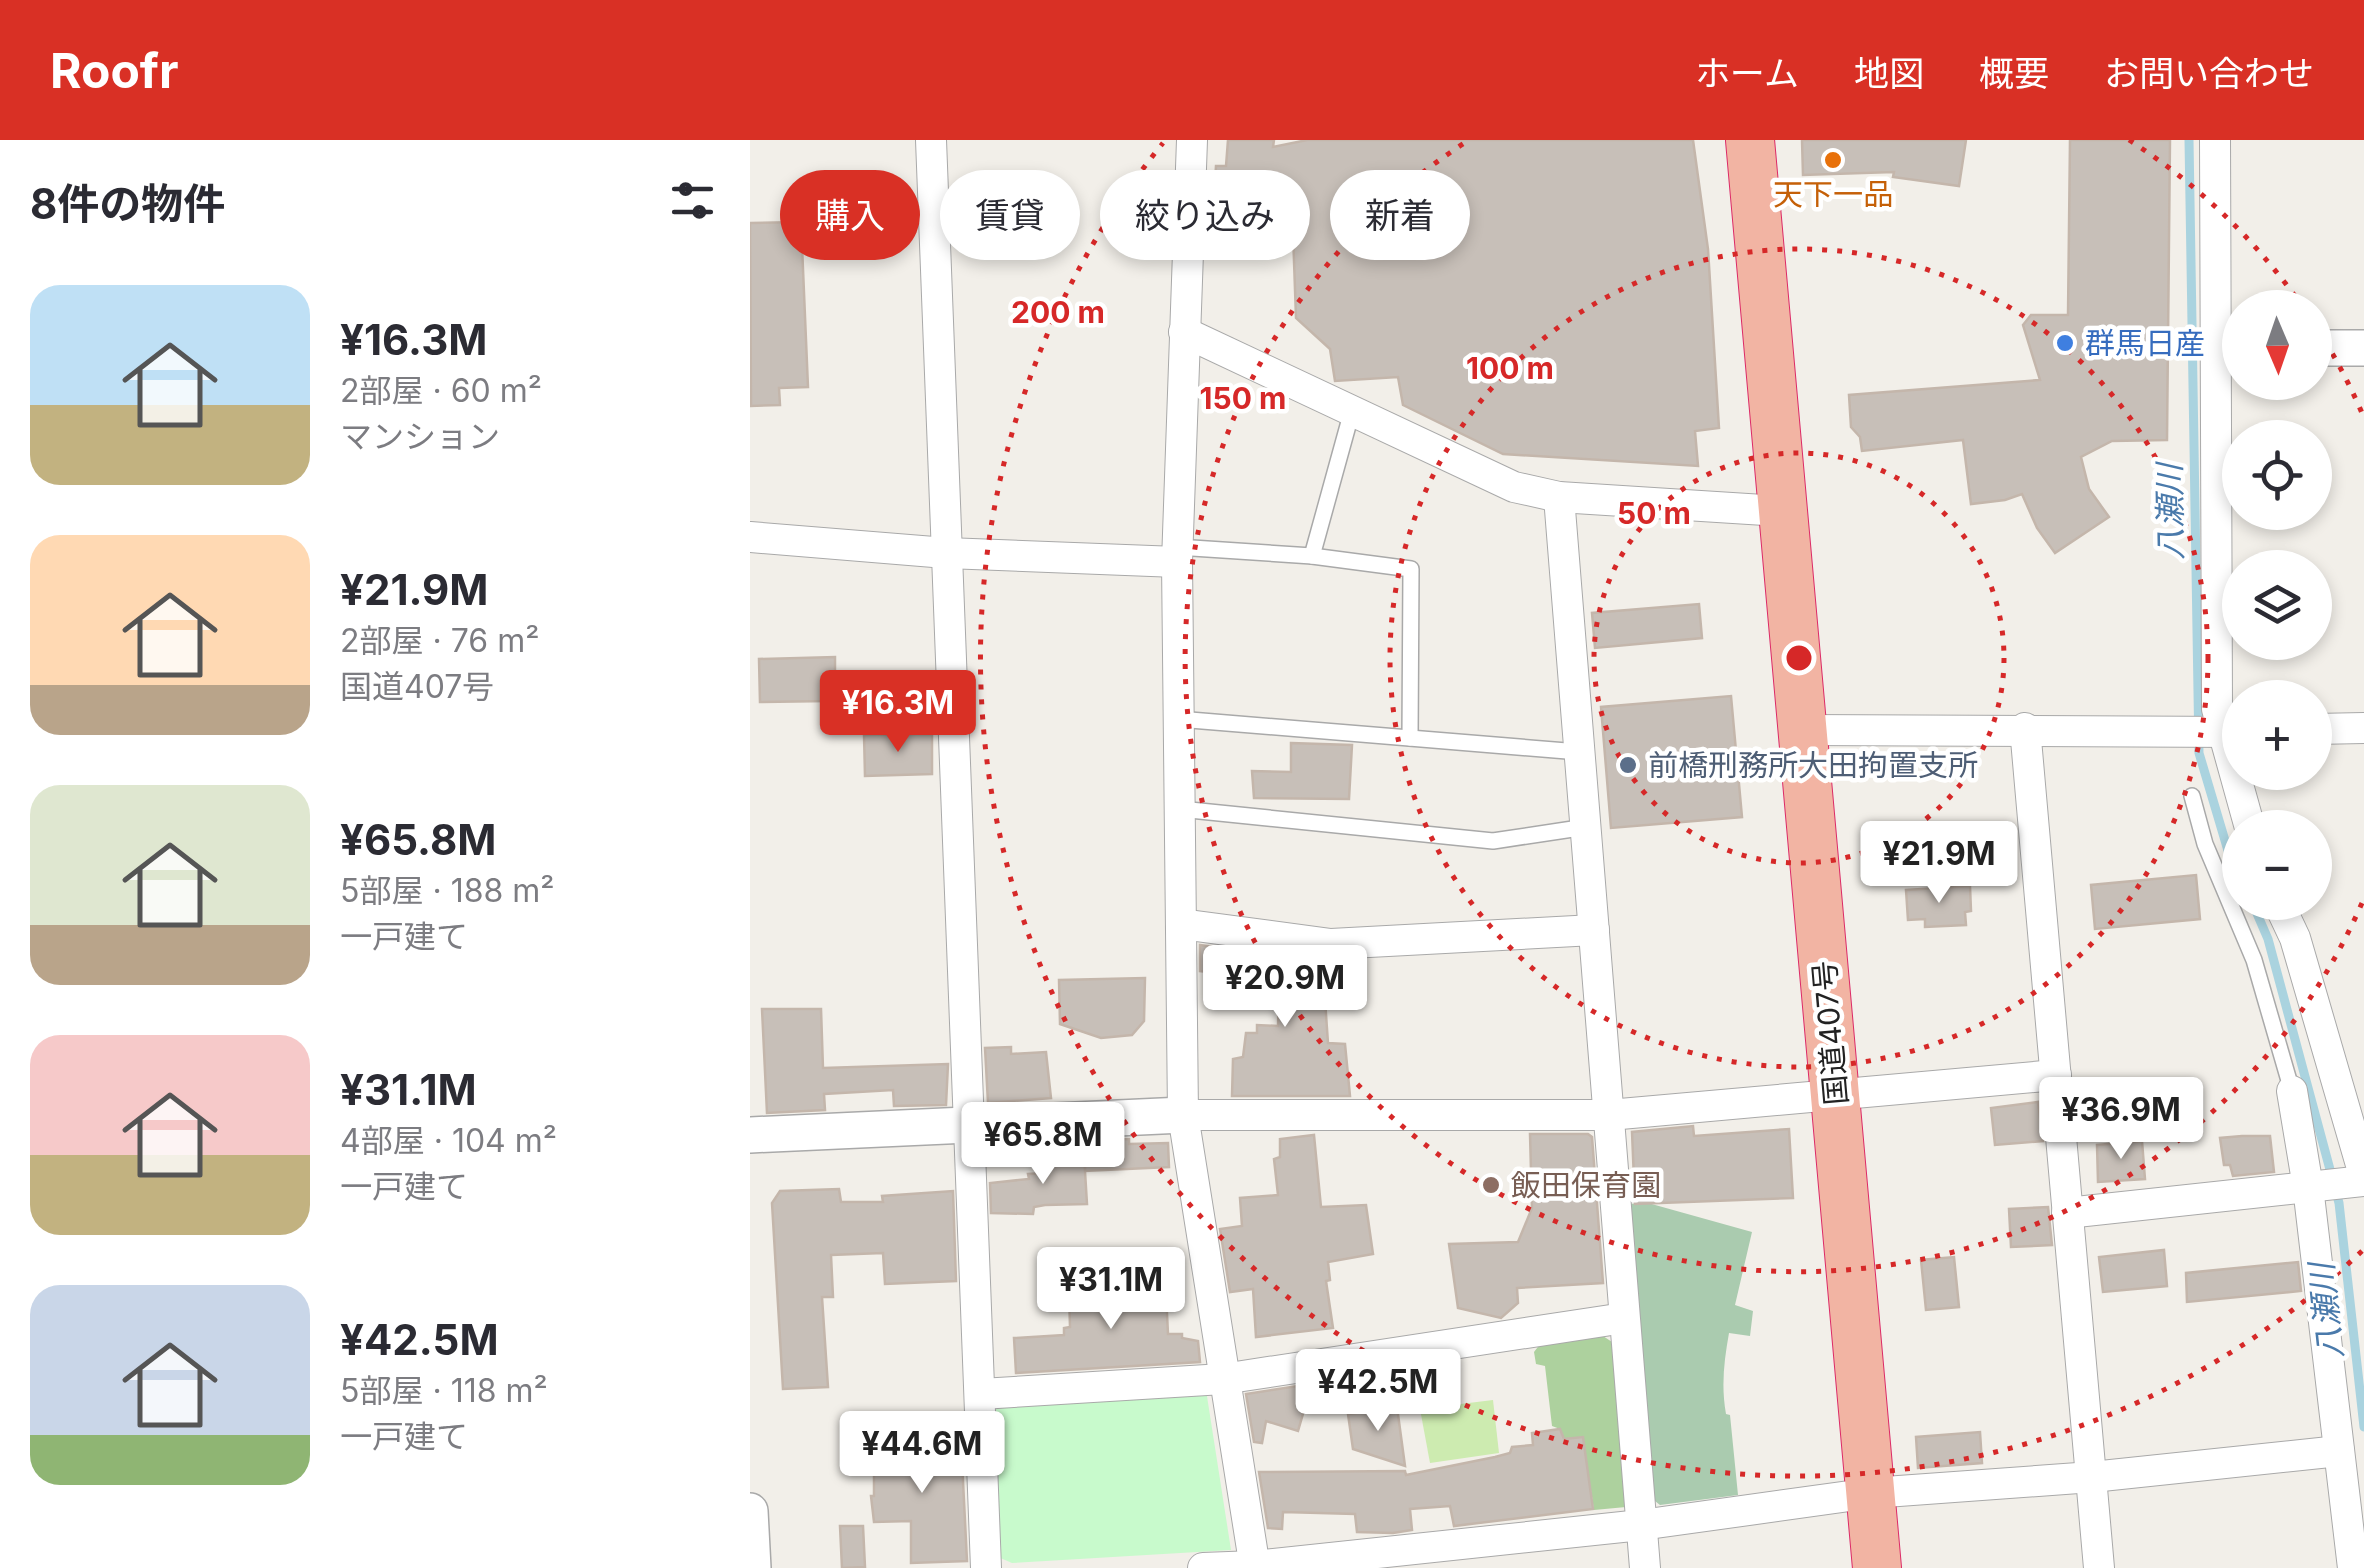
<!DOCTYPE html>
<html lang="ja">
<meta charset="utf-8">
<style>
:root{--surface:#fff;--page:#f2f2f3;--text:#2b2b33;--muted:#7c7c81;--accent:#d93025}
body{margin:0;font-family:Inter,"Noto Sans JP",sans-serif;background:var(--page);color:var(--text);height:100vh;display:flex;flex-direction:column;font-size:38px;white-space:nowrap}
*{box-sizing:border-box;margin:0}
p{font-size:32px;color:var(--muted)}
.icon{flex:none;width:55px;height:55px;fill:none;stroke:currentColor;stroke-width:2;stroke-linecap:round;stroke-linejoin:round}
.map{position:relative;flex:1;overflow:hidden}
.sheet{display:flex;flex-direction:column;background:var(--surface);width:750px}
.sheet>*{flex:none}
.banner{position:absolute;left:30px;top:30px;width:950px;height:90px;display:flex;gap:20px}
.needle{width:65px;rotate:178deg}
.fabs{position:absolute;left:1472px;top:150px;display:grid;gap:20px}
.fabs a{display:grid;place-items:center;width:110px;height:110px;border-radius:50%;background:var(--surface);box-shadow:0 5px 15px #0003;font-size:50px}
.price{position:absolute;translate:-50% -85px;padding:0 22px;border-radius:10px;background:#fff;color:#222;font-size:32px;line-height:65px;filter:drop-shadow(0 2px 5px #0008)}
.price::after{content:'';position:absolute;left:50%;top:60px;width:30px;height:22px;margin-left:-15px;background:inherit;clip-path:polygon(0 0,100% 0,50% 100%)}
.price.selected{background:var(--accent);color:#fff}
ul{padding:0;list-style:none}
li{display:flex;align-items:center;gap:30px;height:250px;padding:0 30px}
li span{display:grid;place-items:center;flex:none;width:280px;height:200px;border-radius:30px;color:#555}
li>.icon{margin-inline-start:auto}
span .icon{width:120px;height:120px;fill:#fffc;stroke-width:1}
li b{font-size:42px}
h2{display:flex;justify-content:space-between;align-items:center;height:120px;padding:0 30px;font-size:42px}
.pill{padding:0 35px;border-radius:45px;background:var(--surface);box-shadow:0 5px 15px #0003;font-size:35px;line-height:90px}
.pill.selected{background:var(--accent);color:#fff}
header{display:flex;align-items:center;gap:60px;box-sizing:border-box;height:140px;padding:0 50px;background:var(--accent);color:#fff}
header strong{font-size:48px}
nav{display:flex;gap:55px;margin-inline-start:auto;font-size:35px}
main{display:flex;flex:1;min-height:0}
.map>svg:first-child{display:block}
.grass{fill:#cdebb0}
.forest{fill:#add19e}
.cemetery{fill:#aacbaf}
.park{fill:#c8facc}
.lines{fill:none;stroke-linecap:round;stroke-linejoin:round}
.stream{stroke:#aad3df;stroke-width:9}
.building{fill:#c7bfb8;stroke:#c4b6ab;stroke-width:2.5}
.service-casing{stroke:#a9a9a9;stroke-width:18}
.minor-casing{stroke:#a9a9a9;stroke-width:32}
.tertiary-casing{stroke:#a9a9a9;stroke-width:38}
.trunk-casing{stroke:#dc2a67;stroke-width:50}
.service{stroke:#fff;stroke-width:15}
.minor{stroke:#fff;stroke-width:30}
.tertiary{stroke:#fff;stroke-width:35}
.trunk{stroke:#f2b4a3;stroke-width:48}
.ring{fill:none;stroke:#d62828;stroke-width:5;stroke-dasharray:5 10}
.food-dot{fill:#e8710a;stroke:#fff;stroke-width:4}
.shop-dot{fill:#3f7fe0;stroke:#fff;stroke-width:4}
.service-dot{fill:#5c6f8a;stroke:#fff;stroke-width:4}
.education-dot{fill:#8d6e63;stroke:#fff;stroke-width:4}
.labels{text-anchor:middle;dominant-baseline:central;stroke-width:9;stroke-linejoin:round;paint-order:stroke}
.food-label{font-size:30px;fill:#c56008;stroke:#fff}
.shop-label{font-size:30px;fill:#366cbe;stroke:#fff;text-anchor:start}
.service-label{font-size:30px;fill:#4e5e75;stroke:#fff;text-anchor:start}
.street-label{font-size:30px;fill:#222;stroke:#fff}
.education-label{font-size:30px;fill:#785e54;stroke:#fff;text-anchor:start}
.water-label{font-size:32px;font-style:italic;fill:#4a7aab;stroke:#fff}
.centre{fill:#d62828;stroke:#fff;stroke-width:5}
.ring-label{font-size:30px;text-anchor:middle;font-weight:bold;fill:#d62828;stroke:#fff;stroke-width:9;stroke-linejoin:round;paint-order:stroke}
</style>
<header>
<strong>Roofr</strong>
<nav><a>ホーム</a><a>地図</a><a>概要</a><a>お問い合わせ</a></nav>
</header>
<main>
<section class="sheet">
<h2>8件の物件<svg class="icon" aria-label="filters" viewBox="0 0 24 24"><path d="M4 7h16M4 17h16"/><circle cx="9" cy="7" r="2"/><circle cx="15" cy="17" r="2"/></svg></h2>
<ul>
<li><span style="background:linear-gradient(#bfe0f5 60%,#c2b280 0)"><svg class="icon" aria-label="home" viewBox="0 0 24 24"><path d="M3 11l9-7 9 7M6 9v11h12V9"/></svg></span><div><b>¥16.3M</b><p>2部屋 · 60 m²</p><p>マンション</p></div></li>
<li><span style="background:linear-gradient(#ffd9b3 75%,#b9a48a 0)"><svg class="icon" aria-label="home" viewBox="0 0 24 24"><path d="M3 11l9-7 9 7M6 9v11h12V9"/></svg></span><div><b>¥21.9M</b><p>2部屋 · 76 m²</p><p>国道407号</p></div></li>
<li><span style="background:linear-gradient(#dfe7d0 70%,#b9a48a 0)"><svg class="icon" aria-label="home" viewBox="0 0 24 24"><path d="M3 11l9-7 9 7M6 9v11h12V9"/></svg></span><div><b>¥65.8M</b><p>5部屋 · 188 m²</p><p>一戸建て</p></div></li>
<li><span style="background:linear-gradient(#f6c9c9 60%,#c2b280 0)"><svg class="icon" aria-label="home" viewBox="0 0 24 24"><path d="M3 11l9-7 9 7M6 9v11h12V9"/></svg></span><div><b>¥31.1M</b><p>4部屋 · 104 m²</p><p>一戸建て</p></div></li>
<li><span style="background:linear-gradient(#c9d6e8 75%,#8fb573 0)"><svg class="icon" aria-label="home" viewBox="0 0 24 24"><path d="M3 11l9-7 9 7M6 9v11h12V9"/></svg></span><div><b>¥42.5M</b><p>5部屋 · 118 m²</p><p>一戸建て</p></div></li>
</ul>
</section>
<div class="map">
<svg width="1614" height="1428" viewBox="0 0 1614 1428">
<rect width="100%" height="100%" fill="#f2efe9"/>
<path class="grass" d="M743 1260 749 1313 680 1323 670 1269Z"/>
<path class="forest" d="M850 1194 862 1202 878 1359 876 1367 844 1370 833 1297 814 1299 810 1289 802 1286 795 1226 786 1224 784 1212 791 1203Z"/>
<path class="cemetery" d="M898 1063 1002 1092 985 1165 1003 1171 1000 1196 979 1193C974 1221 971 1246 976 1274L980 1275 988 1355 910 1365 900 1357 878 1064Z"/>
<path class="park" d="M456 1250 481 1410 262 1423 248 1417 243 1263Z"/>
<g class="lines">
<g class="stream">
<path d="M1439 0 1449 613 1479 714 1490 737"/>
<path d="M1502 762 1518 799 1589 1063 1614 1287"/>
</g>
</g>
<g class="building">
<path d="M478 0H524L523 7 557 0H943L958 109 969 288 945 291 948 326 753 314 653 265 648 237 585 241 580 209 546 178 542 64 464 57 466 26H476Z"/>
<path d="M1052 0H1216L1209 46 1143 37 1144 32 1053 35Z"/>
<path d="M1320 0H1420L1417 300 1362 301 1331 317 1339 349 1359 377 1305 413 1287 388 1272 354 1255 360 1221 364 1213 300 1112 311 1110 297 1101 287 1099 255 1290 240 1273 185 1281 175H1318Z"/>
<path d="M51 82 58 247 29 248 30 265 1 266 0 83Z"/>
<path d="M949 464 952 498 845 508 842 473Z"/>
<path d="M85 517V542L78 543V561L10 562 9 519Z"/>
<path d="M981 556 992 677 861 688 851 567Z"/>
<path d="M182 594V634L115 636 114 595Z"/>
<path d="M541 603 602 605 599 659 504 658 502 631 541 632Z"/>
<path d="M1148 695 1150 741 1118 743 1116 697Z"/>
<path d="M1446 735 1450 779 1345 789 1341 745Z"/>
<path d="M1220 746 1221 771 1215 772 1216 785 1175 787V779L1158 780 1156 750Z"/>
<path d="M450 805 572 822 570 860H575L578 903 595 904 600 956H482L483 919 493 917 496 893H507V885L528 886 529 839 450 831Z"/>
<path d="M395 838 394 881 382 895 351 898 310 884 309 840Z"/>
<path d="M12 869H71L73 928 198 924 196 965 144 966 143 950 74 954 75 970 17 973Z"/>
<path d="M261 907V914L296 912 301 958 238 963 235 908Z"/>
<path d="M1288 962 1293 1001 1245 1005 1241 968Z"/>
<path d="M943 986 944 996 1039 989 1043 1058 885 1064 882 992Z"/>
<path d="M780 994H838L842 997 853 1143 767 1148 768 1163 751 1178 708 1168 699 1104 768 1102 782 1068Z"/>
<path d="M564 995 571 1067 616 1065 623 1114 578 1122 580 1140 576 1141 583 1188 506 1197 503 1149 480 1152 470 1089 492 1086 490 1058 528 1055 524 1019 530 1017V999Z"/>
<path d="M1492 996H1520L1524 1032 1483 1036 1480 1025H1474L1470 998Z"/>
<path d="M379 999V1004L418 1003 419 1027 335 1031 336 1001Z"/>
<path d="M1392 1001 1395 1039 1348 1042 1347 1005Z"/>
<path d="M334 1015 337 1064 295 1065 284 1067 283 1074 241 1073 240 1043 279 1039 278 1034 296 1033 295 1016Z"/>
<path d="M89 1049 91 1062H133L132 1056 203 1051 206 1141 135 1144 133 1113 81 1115 83 1157H72L78 1247 33 1249 22 1063 30 1051Z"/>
<path d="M1298 1067 1302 1105 1261 1107 1259 1069Z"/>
<path d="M1414 1110 1417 1146 1353 1152 1349 1117Z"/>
<path d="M1204 1117 1209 1167 1176 1170 1171 1120Z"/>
<path d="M1548 1122 1551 1151 1437 1162 1436 1133Z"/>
<path d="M415 1133 418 1194H432V1198L448 1201 450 1222 266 1233 264 1198 314 1195V1188L320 1187 319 1153 376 1148V1135Z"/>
<path d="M594 1239 593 1263 557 1260 548 1291 516 1281 512 1303 504 1302 496 1254Z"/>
<path d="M647 1267 655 1326 603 1309 598 1274Z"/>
<path d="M810 1289 814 1299 833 1297 843 1369 704 1386 700 1366 660 1369 662 1390 643 1393 607 1392 605 1374 533 1372 532 1389 518 1388 509 1332 655 1331 656 1335 745 1317 760 1313 762 1307 783 1305 782 1293Z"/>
<path d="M1230 1292 1232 1323 1168 1328 1166 1297Z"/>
<path d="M200 1298 202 1322 212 1321 217 1421 161 1423V1381L124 1382 121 1356H124V1301Z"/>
<path d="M90 1386H113L115 1427 92 1428Z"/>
</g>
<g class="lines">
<defs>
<g id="service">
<path d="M427 407 562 416 661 429 660 598"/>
<path d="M562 416 602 271"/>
<path d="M428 579 829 612"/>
<path d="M1442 656 1455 704 1504 820 1542 951"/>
<path d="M430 669 743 701 836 687"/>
</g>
<g id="minor">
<path d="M181 0 236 1428"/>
<path d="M442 0 427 422 433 975 505 1428"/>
<path d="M1465 0 1467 569 1500 688"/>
<path d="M434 192 764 347 809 357 1031 371"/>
<path d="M809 357 895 1428"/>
<path d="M0 397 196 413 427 422"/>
<path d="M1275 588 1349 1428"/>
<path d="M1565 589 1614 588"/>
<path d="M1053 590 1489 592"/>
<path d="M1528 762 1545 798 1614 1035"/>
<path d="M431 784 581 804 844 790"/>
<path d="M1542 951 1558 1047 1603 1428"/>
<path d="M433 975H859L1306 935"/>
<path d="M1317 1073 1614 1041"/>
<path d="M231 1254 473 1239 874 1178"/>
<path d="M453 1428 505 1426 891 1385 1121 1353 1342 1337 1589 1311"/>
</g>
<g id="tertiary">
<path d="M1468 207 1490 208"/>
<path d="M1565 208H1614"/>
<path d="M0 995 433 975"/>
<path d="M0 1371 3 1428"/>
</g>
<path id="trunk" d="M1000 0 1127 1428"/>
</defs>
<use href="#service" class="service-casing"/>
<use href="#minor" class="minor-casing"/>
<use href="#tertiary" class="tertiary-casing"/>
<use href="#trunk" class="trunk-casing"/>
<use href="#service" class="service"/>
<use href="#minor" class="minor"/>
<use href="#tertiary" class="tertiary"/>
<use href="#trunk" class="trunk"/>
</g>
<g class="ring">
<circle cx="1049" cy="518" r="205"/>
<circle cx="1049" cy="518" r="409"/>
<path d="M1612 763A614 614 0 1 1 719 0M1379 0A614 614 0 0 1 1552 166M1567 188A614 614 0 0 1 1612 273"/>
<path d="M1612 1111A818 818 0 0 1 413 3"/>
</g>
<circle class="food-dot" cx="1083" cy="20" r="10"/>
<circle class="shop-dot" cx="1315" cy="203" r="10"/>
<circle class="service-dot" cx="878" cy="625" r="10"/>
<circle class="education-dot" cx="741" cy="1045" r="10"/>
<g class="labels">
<g class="food-label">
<text x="1083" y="54">天下一品</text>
</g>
<g class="shop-label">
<text x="1335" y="203">群馬日産</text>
</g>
<g class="service-label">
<text x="898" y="625">前橋刑務所大田拘置支所</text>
</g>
<g class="street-label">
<text transform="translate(1080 893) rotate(-95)">国道407号</text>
</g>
<g class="education-label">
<text x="761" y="1045">飯田保育園</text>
</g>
<g class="water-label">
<text transform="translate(1420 372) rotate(-91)">八瀬川</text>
<text transform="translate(1576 1171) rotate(-96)">八瀬川</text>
</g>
</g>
<circle cx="1049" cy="518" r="15" class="centre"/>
<g class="ring-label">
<text x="308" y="183">200 m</text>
<text x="760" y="239">100 m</text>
<text x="493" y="269">150 m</text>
<text x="904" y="384">50 m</text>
</g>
</svg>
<div class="fabs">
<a><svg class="needle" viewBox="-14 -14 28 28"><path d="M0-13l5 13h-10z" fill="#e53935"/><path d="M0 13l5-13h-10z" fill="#7c7c81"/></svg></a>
<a><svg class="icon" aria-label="locate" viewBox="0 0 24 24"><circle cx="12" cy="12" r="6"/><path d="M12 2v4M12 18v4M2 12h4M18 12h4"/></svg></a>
<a><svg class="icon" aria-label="layers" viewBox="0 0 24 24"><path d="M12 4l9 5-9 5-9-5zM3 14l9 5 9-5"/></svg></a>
<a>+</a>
<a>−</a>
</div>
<b class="price selected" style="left:148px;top:615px">¥16.3M</b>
<b class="price" style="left:1189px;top:766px">¥21.9M</b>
<b class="price" style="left:535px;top:890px">¥20.9M</b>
<b class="price" style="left:1371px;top:1022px">¥36.9M</b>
<b class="price" style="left:293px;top:1047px">¥65.8M</b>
<b class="price" style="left:361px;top:1192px">¥31.1M</b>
<b class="price" style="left:628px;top:1294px">¥42.5M</b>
<b class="price" style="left:172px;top:1356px">¥44.6M</b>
<div class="banner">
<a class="pill selected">購入</a>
<a class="pill">賃貸</a>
<a class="pill">絞り込み</a>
<a class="pill">新着</a>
</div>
</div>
</main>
